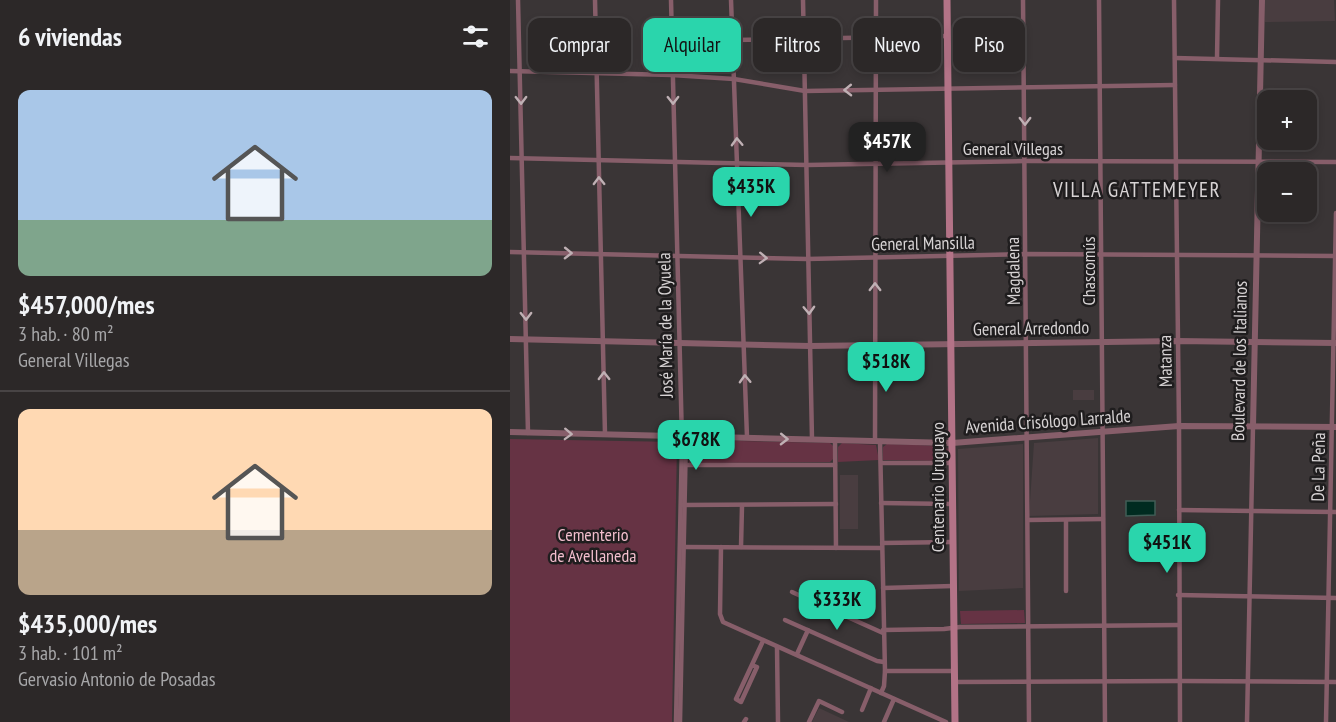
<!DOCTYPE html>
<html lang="es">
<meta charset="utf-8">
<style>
:root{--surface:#2c2828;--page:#343030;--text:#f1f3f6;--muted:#a6a6a8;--line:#484445;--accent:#2ad5ac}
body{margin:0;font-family:"PT Sans Narrow",sans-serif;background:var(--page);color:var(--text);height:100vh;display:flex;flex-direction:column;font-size:22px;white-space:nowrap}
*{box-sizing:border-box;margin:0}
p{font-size:20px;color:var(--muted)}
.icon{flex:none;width:33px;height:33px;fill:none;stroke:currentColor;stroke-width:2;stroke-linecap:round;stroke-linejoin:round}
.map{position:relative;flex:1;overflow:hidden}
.details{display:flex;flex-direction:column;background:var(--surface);width:510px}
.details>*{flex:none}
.banner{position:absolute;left:18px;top:18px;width:570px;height:54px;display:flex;gap:12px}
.buttons{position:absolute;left:747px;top:90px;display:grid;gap:12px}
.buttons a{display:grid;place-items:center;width:60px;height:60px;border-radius:12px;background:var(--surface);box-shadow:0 3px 9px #0003,0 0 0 2px var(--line);font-size:30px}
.price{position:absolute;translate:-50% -51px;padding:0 14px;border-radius:12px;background:var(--accent);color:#111;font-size:20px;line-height:39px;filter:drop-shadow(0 2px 3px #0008)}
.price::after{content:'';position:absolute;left:50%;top:36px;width:18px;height:14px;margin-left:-9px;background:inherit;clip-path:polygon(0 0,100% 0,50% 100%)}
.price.current{background:#222;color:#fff}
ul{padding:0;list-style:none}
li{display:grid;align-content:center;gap:12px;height:318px;padding:0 18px}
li+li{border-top:2px solid var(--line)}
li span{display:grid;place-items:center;height:186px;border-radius:12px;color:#555}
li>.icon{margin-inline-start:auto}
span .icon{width:108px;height:108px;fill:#fffc;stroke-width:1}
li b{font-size:26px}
h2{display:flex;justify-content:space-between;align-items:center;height:72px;padding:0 18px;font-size:26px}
.tag{padding:0 21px;border-radius:12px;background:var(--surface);box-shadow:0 3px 9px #0003,0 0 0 2px var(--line);font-size:21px;line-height:54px}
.tag.current{background:var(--accent);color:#111}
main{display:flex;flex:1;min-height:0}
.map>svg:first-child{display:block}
.built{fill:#493d40}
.green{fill:#634}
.water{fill:#002b20;stroke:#405d56;stroke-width:1.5}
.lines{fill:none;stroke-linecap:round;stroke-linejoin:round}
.minor{stroke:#875e6a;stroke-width:4.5}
.tertiary{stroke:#875e6a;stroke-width:6}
.secondary{stroke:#b37387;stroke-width:7}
.oneway{stroke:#bfb0b4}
.labels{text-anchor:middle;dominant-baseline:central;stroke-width:5;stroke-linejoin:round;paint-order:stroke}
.street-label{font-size:18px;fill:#d7d3d4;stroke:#1f1d1e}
.park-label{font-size:18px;fill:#f2becd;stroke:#1f1d1e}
.quarter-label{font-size:21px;letter-spacing:1.5px;fill:#d7d3d4;stroke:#1f1d1e}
</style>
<main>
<section class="details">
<h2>6 viviendas<svg class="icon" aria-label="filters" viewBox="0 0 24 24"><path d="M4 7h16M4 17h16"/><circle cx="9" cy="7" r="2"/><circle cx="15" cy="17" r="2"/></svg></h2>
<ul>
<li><span style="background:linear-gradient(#a9c7e8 70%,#7fa58c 0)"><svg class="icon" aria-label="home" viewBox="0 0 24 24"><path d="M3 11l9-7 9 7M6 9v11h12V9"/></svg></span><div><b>$457,000/mes</b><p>3 hab. · 80 m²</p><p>General Villegas</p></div></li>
<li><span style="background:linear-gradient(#ffd9b3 65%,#b9a48a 0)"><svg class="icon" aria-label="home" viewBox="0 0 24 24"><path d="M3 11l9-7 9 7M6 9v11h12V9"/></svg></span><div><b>$435,000/mes</b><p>3 hab. · 101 m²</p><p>Gervasio Antonio de Posadas</p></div></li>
</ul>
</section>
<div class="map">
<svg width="826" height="722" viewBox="0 0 826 722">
<rect width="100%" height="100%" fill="#3a3536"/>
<g class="built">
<path d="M755 0H824L825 21 755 22Z"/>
<rect x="563" y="390" width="21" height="10"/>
<path d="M588 438V514L519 516 524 443Z"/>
<path d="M513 444V588L449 591 448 449Z"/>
<rect x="330" y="475" width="18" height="54"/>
<path d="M309 708 339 722H302Z"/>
</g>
<g class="green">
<path d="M0 439 167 442 162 722H0Z"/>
<path d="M180 440 320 443 323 446V459L320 462 179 463 178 442Z"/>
<path d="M332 443 366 445 369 460 328 462V447Z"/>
<path d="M377 444 435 446 438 449V459L436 461 373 460V447Z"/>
<path d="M514 610 515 623 451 624 450 611Z"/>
</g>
<path class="water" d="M616 501H645V515L616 516Z"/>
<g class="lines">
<g class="minor">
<path d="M8 0 18 433"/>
<path d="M85 0 95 434"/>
<path d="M161 0 172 441 166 722"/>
<path d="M221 0 237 437"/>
<path d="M293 0 302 439"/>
<path d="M513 0 519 722"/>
<path d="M589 0 595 722"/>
<path d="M664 0 669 426 670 722"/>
<path d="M223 40 438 36"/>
<path d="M665 58 826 62"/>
<path d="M707 58 708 0"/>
<path d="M0 71 162 75 224 79 295 91 665 85"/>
<path d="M0 158 297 165 515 161 826 162"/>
<path d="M0 252 297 259 516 254 826 256"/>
<path d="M325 440 326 548"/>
<path d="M365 441 366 0"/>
<path d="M370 441 375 671 374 686 371 693"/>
<path d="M371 463H442"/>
<path d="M175 465H325"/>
<path d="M371 503 442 504"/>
<path d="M172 505 326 504"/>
<path d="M669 510 826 512"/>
<path d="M518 520 593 519"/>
<path d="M372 543 443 542"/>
<path d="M173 547 372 548"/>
<path d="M211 547 210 614 213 622 436 722"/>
<path d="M231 547 232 506"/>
<path d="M373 588 443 586"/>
<path d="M556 591V520"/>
<path d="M282 592 373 633"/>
<path d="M668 595 826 598"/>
<path d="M275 620 367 661 374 662"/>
<path d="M373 630 434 629 450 627 669 625"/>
<path d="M267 647 268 722"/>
<path d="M287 654 298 630"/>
<path d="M242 665 247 667 231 702 226 699 253 641"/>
<path d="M375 671H444"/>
<path d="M444 682 669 681 826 682"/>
<path d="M352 710 361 688"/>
<path d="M170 722 176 437"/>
<path d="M234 722 236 719"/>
<path d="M299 722 309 701 332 712"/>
<path d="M374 722 384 699"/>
<path d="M737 722 743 426"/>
<path d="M816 722 826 213"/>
</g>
<g class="tertiary">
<path d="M0 339 300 346 668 341 826 343"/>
<path d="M743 426 752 0"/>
<path d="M0 432 442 443 669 426 826 427"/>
</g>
<path class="secondary" d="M437 0 445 722"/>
</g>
<defs><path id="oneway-chevron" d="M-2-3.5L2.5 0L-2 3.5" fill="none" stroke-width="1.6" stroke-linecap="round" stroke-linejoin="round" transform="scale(1.5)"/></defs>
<g class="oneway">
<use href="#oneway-chevron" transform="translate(338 90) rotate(179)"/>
<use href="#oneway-chevron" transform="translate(11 100) rotate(89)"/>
<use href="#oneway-chevron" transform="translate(163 100) rotate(89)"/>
<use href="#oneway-chevron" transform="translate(515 121) rotate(90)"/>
<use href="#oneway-chevron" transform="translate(227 142) rotate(-92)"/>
<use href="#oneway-chevron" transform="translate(89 181) rotate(-91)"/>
<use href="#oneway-chevron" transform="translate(58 253) rotate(1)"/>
<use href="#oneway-chevron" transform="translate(253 258) rotate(2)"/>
<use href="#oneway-chevron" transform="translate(365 287) rotate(-90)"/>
<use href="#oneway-chevron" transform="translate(299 310) rotate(88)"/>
<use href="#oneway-chevron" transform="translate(16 316) rotate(89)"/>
<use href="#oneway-chevron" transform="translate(94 376) rotate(-91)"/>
<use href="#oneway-chevron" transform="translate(235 379) rotate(-92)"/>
<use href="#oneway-chevron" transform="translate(58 434) rotate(2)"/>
<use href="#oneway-chevron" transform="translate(274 439) rotate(1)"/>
</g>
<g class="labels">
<g class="street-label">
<text x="503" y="148">General Villegas</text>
<text transform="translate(413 243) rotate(-1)">General Mansilla</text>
<text transform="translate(503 271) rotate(-91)">Magdalena</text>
<text transform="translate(578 271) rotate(-90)">Chascomús</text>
<text transform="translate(155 325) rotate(-91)">José María de la Oyuela</text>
<text transform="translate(521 328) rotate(-1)">General Arredondo</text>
<text transform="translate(655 361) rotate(-91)">Matanza</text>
<text transform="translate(729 361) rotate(-89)">Boulevard de los Italianos</text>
<text transform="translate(538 421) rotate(-4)">Avenida Crisólogo Larralde</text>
<text transform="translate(808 467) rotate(-89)">De La Peña</text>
<text transform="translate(427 487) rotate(-90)">Centenario Uruguayo</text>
</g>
<g class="park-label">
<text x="83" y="534">Cementerio<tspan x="83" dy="21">de Avellaneda</tspan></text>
</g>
<g class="quarter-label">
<text x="627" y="189">VILLA GATTEMEYER</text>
</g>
</g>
</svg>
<div class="buttons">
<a>+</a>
<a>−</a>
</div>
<b class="price current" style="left:377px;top:173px">$457K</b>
<b class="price" style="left:241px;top:218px">$435K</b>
<b class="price" style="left:376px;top:393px">$518K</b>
<b class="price" style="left:186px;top:471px">$678K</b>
<b class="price" style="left:657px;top:574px">$451K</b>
<b class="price" style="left:327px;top:631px">$333K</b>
<div class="banner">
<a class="tag">Comprar</a>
<a class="tag current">Alquilar</a>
<a class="tag">Filtros</a>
<a class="tag">Nuevo</a>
<a class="tag">Piso</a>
</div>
</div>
</main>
